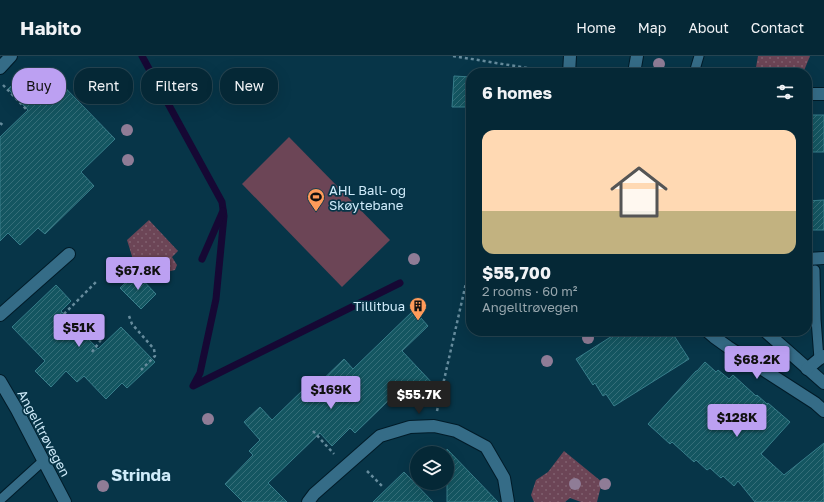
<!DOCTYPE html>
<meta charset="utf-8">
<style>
:root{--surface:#052836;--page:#0e303e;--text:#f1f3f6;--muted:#97a6ad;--line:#264451;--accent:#bca0f2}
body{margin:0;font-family:"Golos Text",sans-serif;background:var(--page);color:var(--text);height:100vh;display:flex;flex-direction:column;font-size:15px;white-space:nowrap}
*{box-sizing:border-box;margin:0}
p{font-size:13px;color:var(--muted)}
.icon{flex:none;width:22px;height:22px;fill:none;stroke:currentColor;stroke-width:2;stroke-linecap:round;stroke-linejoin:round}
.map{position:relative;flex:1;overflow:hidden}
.side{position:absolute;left:466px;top:12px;width:346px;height:268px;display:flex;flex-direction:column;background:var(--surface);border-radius:16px;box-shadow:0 4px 16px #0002,0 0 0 1px var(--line)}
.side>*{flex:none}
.banner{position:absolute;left:12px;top:12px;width:380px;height:36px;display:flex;gap:8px}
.controls{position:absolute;left:410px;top:390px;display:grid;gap:8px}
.controls a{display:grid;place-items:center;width:44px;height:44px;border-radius:50%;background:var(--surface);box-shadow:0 4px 16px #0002,0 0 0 1px var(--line);font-size:20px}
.price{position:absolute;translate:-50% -34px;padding:0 9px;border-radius:4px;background:var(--accent);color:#111;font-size:13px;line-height:26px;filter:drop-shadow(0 1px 2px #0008)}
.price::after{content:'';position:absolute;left:50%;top:24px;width:12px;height:9px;margin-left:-6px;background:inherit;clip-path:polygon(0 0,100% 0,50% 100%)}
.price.current{background:#222;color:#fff}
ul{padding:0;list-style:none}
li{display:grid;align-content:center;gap:8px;height:212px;padding:0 16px}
li span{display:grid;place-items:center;height:124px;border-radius:12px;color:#555}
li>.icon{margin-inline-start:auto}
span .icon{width:72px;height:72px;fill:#fffc;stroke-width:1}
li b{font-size:17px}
h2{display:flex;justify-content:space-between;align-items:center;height:48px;padding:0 16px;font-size:17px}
.tag{padding:0 14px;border-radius:16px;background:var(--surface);box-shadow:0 4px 16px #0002,0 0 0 1px var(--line);font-size:14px;line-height:36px}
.tag.current{background:var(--accent);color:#111}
header{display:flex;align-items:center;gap:24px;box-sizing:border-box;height:56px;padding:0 20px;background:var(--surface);border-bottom:1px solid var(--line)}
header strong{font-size:19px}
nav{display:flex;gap:22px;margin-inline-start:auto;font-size:14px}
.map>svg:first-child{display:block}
.park{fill:url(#park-dots)}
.pitch{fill:#6c4556}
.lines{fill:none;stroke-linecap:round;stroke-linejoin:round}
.stream{stroke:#160834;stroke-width:7}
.building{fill:url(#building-hatch);stroke:#387e8b}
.lane-casing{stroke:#001b28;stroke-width:11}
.street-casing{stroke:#001b28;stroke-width:14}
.path{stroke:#668c9d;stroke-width:2.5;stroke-dasharray:3 3;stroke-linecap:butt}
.lane{stroke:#356c87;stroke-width:9}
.street{stroke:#356c87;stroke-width:12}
.tree{fill:#8f7c96}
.labels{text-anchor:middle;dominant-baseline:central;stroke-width:3.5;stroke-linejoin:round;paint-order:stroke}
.poi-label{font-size:13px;fill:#cfebfa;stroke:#073548;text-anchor:start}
.street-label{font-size:13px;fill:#cfebfa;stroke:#073548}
.district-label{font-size:17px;font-weight:bold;fill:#cfebfa;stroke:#073548}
</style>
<header>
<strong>Habito</strong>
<nav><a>Home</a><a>Map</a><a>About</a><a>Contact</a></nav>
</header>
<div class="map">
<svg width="824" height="446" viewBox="0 0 824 446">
<defs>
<pattern id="park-dots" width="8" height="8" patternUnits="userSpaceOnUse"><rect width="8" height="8" fill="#6c4556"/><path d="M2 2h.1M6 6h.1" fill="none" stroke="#80606f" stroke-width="1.8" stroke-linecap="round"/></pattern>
<pattern id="building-hatch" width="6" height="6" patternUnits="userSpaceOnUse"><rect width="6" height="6" fill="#145661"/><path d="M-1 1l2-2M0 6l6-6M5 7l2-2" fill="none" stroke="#356e79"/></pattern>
</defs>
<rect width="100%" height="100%" fill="#073548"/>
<g class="park">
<path d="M758 0H810L803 17H755Z"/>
<path d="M149 164 178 195 172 201 177 209 175 214 146 221 135 214V210L127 184Z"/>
<path d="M564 395 602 426 597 446H581L570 442 565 446H534L531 439 536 424 548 416Z"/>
</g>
<path class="pitch" d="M289 81 390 184 342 231 242 128Z"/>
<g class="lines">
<g class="stream">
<path d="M142 0 222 146 224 160 216 243 200 317 193 330 400 227"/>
<path d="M202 203 223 155"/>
</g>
</g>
<g class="building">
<path d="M45 11 115 83 81 116 94 130 45 178 38 172 20 189 8 177 0 185V81L28 54 8 33 24 18 30 25Z"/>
<path d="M454 20 471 21V51H452Z"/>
<rect x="807" y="59" width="17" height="37"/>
<path d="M824 144V174H807V145Z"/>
<path d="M136 217 156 238 141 253 120 232Z"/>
<path d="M56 229 71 245 61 255 98 293 121 271 155 306 127 332 122 327 106 343 84 320 77 326 66 315 51 331 35 315 45 305 12 271Z"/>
<path d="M414 254 428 270 402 295 435 330 419 345 408 333 392 349 388 345 355 377 350 372 332 390 320 377 268 427 287 446H243L225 428 253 399 249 395 260 384 244 366 260 351 272 364 306 331 310 336 344 303 353 313Z"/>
<path d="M620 275H671L689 303 614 350 606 338 603 340 595 327 593 329 576 303Z"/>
<path d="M705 306 716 316 718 314 729 323 733 319 756 340 757 339 767 348 768 347 790 366 761 398 784 419 824 387V446H755L738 425 734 430 723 420 721 422 710 412 707 414 696 404 694 406 672 386 670 388 648 368 696 315H697Z"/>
<path d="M447 393 498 446H447Z"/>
<path d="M404 416 433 446H373Z"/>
</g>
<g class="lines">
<defs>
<g id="lane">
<path d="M694 17 699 0"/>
<path d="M815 214 816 263 819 303"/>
<path d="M0 444 43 405"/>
</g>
<g id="street">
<path d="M0 12 11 0"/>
<path d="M569 17 570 0"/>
<path d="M634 17 637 0"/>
<path d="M807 38H824"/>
<path d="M807 203 824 202"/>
<path d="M0 259 69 198"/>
<path d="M707 275 714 281 728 291 815 347 824 355"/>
<path d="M765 275 824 327"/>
<path d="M807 313 819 303 824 300"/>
<path d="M0 325 17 354 65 446"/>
<path d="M308 446 314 438 380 380 410 371 434 370 456 375 486 391 504 422 508 446"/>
</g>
</defs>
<use href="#lane" class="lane-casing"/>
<use href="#street" class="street-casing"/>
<g class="path">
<path d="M453 0 552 16"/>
<path d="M3 29 28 55"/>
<path d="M0 67 4 70"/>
<path d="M64 258 96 226"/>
<path d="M129 260 132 268 154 293 155 300 141 314"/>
<path d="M92 296 103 281"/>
<path d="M437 355 471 205"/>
<path d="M313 375 334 398"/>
<path d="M367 415 382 430"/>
</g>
<use href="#lane" class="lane"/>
<use href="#street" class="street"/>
</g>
<g class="tree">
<circle cx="659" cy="8" r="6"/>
<circle cx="127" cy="74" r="6"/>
<circle cx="128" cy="104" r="6"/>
<circle cx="414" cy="203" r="6"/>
<circle cx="588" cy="282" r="6"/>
<circle cx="547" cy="305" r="6"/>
<circle cx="208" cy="363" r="6"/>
<circle cx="575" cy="428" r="6"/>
<circle cx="605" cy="428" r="6"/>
<circle cx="103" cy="430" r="6"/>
</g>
<defs>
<symbol id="stadium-pin" viewBox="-11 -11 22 30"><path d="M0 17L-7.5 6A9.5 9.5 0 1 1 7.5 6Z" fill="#ff9b5a" stroke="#073548"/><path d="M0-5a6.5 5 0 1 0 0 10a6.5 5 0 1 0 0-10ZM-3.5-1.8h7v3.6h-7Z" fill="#111"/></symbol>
<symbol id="building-pin" viewBox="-11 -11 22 30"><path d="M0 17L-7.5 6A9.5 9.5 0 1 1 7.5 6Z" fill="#ff9b5a" stroke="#073548"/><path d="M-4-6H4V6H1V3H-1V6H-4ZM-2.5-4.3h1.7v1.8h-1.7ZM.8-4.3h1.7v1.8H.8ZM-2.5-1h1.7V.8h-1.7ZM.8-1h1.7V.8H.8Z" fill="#111"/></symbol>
</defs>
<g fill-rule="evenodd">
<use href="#stadium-pin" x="306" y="131" width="20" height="27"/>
<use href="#building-pin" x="408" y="240" width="20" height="27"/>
</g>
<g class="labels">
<g class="poi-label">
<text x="329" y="134">AHL Ball- og<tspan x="329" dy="15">Skøytebane</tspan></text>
<text x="405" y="250" text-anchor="end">Tillitbua</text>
</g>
<g class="street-label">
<text transform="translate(44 377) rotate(62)">Angelltrøvegen</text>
</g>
<g class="district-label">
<text x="141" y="418">Strinda</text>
</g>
</g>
</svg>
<div class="controls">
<a><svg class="icon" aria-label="layers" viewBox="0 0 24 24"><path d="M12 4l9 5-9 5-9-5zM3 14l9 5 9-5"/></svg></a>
</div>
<b class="price" style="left:138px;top:235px">$67.8K</b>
<b class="price" style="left:79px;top:292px">$51K</b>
<b class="price" style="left:757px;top:324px">$68.2K</b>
<b class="price" style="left:331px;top:354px">$169K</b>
<b class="price current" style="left:419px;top:359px">$55.7K</b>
<b class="price" style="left:737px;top:382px">$128K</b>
<div class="banner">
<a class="tag current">Buy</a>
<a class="tag">Rent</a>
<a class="tag">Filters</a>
<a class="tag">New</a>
</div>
<section class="side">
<h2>6 homes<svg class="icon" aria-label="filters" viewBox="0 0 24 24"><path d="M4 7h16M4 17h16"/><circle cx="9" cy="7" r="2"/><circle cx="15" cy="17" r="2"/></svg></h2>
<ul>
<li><span style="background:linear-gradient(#ffd9b3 65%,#c2b280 0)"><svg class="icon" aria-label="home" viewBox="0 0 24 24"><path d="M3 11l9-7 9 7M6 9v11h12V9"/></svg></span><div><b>$55,700</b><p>2 rooms · 60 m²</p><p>Angelltrøvegen</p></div></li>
</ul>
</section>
</div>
